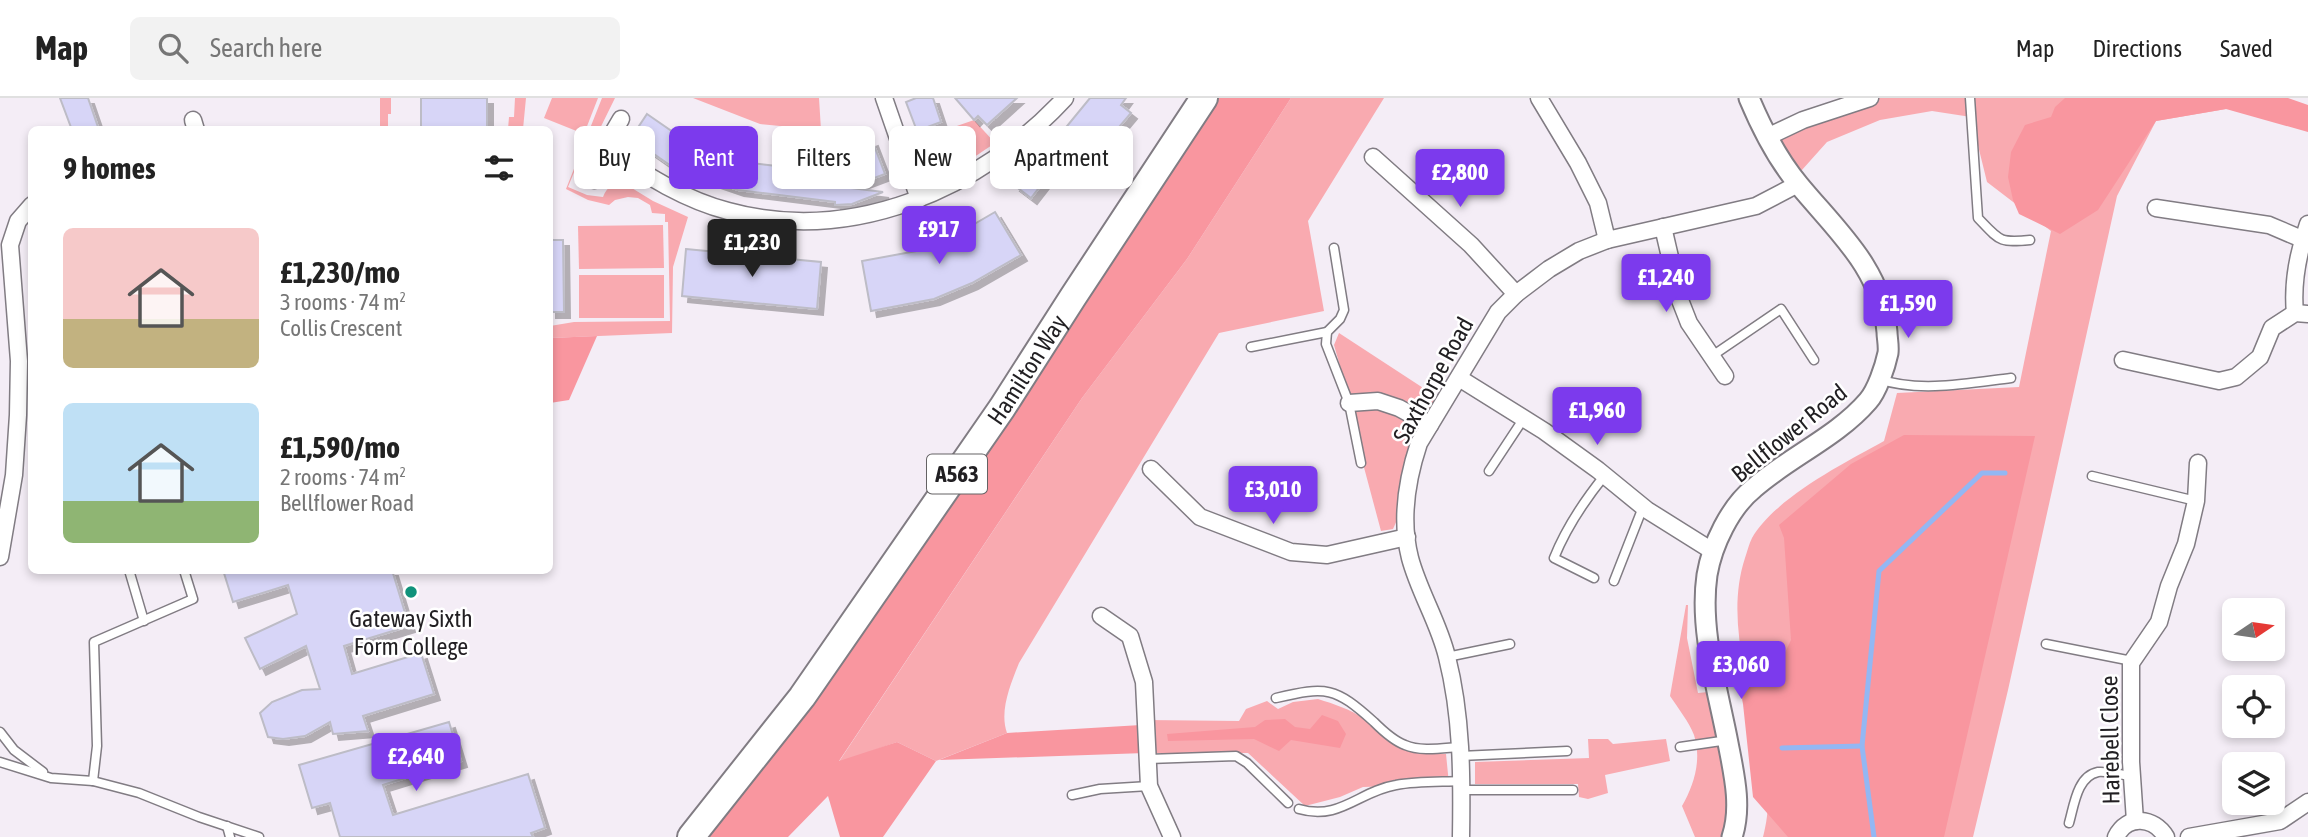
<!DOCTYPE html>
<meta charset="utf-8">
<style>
:root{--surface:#fff;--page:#f2f2f2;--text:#222;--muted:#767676;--line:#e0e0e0;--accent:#7c3aed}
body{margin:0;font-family:"Asap Condensed",sans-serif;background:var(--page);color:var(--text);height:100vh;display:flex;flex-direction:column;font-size:26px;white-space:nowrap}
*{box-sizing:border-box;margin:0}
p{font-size:23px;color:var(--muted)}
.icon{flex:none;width:38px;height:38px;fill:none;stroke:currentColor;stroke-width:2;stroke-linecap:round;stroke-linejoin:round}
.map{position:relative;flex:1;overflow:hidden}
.sheet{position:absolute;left:28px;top:28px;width:525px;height:448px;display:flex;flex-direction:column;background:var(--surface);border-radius:10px;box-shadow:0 4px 10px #0003}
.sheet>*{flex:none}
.guide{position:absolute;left:574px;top:28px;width:665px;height:63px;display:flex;gap:14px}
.needle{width:46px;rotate:77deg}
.fabs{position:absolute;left:2222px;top:500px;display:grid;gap:14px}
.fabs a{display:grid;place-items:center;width:63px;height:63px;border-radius:10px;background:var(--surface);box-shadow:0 4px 10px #0003;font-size:35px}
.price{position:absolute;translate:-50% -60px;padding:0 16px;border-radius:7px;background:var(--accent);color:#fff;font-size:23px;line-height:46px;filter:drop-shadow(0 2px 4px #0008)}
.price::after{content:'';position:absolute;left:50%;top:42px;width:21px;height:16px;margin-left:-10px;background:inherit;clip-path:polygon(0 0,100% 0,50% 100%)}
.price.on{background:#222;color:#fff}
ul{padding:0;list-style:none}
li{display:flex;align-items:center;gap:21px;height:175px;padding:0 35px}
li span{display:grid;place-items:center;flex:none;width:196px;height:140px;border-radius:10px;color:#555}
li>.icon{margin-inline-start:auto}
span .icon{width:84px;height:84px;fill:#fffc;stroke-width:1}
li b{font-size:30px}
h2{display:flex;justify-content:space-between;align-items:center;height:84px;padding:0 35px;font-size:30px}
.chip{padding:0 24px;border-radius:10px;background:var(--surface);box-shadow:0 4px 10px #0003;font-size:24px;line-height:63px}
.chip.on{background:var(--accent);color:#fff}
header{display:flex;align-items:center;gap:42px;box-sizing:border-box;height:98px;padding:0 35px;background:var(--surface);border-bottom:2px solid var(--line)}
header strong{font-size:33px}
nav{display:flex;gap:38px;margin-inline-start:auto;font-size:24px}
.search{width:490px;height:63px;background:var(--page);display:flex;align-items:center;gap:18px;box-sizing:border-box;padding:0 24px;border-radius:10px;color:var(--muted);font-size:26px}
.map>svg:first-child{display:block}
.green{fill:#f9aab0}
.forest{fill:#f9969f}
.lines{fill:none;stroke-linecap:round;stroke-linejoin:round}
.stream{stroke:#93b7f3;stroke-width:5}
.building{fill:#d7d5f7;stroke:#bdbcc6;stroke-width:2;filter:url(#shadow)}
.service-casing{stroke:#817c83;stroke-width:11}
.minor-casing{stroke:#817c83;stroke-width:19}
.tertiary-casing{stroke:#817c83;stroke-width:23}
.trunk-casing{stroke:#817c83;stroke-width:30}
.service{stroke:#fff;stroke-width:8}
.minor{stroke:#fff;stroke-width:16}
.tertiary{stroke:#fff;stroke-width:19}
.trunk{stroke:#fff;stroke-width:26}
.poi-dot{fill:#10927b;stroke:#fff;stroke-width:2.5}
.labels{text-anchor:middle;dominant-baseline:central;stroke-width:5;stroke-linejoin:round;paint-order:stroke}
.shield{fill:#fff;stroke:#646264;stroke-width:2}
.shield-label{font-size:23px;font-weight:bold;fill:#211f22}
.street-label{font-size:24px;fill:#211f22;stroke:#fff}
.poi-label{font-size:24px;fill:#211f22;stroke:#fff}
</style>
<header>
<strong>Map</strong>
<div class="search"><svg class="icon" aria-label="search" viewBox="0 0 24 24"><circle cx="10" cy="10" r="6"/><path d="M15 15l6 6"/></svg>Search here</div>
<nav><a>Map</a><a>Directions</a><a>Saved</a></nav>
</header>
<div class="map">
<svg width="2308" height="739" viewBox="0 0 2308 739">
<defs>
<filter id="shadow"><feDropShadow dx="6" dy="6" stdDeviation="0" flood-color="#0004"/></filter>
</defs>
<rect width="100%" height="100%" fill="#f4edf6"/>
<g class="green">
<path d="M380 0H391V16H388V29L391 31H380Z"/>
<path d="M515 0H526L523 31H508L509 19H514Z"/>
<path d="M552 0H598L584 36 544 20Z"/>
<path d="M602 0H615L584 63 577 67 568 89 587 97 603 99C607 89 612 86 622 84L653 103 688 119 673 169 672 235 550 240V228L574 224 670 223 668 124H665V116L652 115 650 107 638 100 628 99 615 102 609 107 588 102 566 91Z"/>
<path d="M693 0H819L821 32 760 26Z"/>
<path d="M1291 0H1384L1308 123 1324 213 1219 235 1019 565C1011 585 999 613 1007 635L936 663 897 644 838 665 1082 300 1187 161Z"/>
<path d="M1877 0H2230L2226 11 2156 23 2117 98 2008 592 1973 739H1763C1774 696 1765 670 1757 629 1745 574 1727 515 1745 460 1747 454 1749 446 1752 440 1775 400 1844 365 1884 343L1897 295 2019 289 2051 133 1987 84 1971 19 1932 13 1880 22 1827 44 1793 82 1767 39Z"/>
<path d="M974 22 995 45C980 55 942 83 926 76L918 56 921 55 919 49H916L914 43Z"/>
<path d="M663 127 664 170 579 171 578 128Z"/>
<rect x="579" y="177" width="85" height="43"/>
<path d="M1339 235 1437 299 1412 343 1406 362 1397 422 1393 431 1381 433 1354 332 1348 296 1334 247Z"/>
<path d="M1686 507H1688L1687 540 1698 595 1708 594 1726 690 1727 716 1722 739H1695L1682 708C1694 687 1702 662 1694 637 1689 624 1678 610 1670 598Z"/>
<path d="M1318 601C1334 606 1350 611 1364 621 1377 632 1386 643 1403 651 1416 657 1432 656 1446 656L1449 686 1363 689 1340 699 1305 708 1248 655H1152L1146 622 1239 623 1246 611 1267 603 1278 611 1293 604Z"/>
<path d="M1588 641H1608L1613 646 1666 641 1670 663 1605 677 1608 695 1588 701 1579 699 1578 686H1475V664L1589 660Z"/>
</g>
<g class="forest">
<path d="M1203 0H1291L1187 161 1082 300 839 663 897 644 936 663 883 739H840L828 698 788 739H689L835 553Z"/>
<path d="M2065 0H2288L2308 7V34L2226 11 2156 23 2098 112 2060 136 2019 116 2013 102 2008 79 2011 54 2025 27 2051 19 2055 9Z"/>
<path d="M597 238 569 302 550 305V240Z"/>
<path d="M1904 337 2035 338 1944 739H1788L1753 699 1743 606 1739 585 1777 571 1791 542 1784 440 1779 427 1851 366Z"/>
<path d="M1322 617 1338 623 1346 636 1340 650 1291 642 1279 653 1254 641 1168 643 1167 636 1255 629 1265 622 1285 621 1295 629 1310 631Z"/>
<path d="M1141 627 1145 655 939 662 1007 635Z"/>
</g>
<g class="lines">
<g class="stream">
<path d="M1782 650 1862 648"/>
<path d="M1874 739 1862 648 1879 473 1982 375H2005"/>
</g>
</g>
<g class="building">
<path d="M60 0H88L99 32H72Z"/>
<rect x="421" y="0" width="66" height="32"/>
<path d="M916 0H933L941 24 917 33 906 4Z"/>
<path d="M955 0H1017L987 27 978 18 974 22Z"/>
<path d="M1090 0H1126L1121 7 1131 15 1104 47 1102 46 1096 53 1086 45 1055 82 1049 77 1031 100 1014 87 1033 63 1036 66Z"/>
<path d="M647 16 689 45 743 64 828 74V87L883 94 852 106 835 107V104L738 92 674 70 631 40Z"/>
<path d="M872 42 885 76 861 85 851 50Z"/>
<path d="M995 114 1021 157 972 185 934 201 871 213 862 163 933 150Z"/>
<path d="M550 142H563L564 214H550Z"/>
<path d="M686 151 821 164 817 211 682 198Z"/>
<path d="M223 472H392L409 528 344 548 352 576 421 555 434 596 363 618 368 633 333 636 330 624 305 638 283 641 268 639 260 615 272 604 302 592 320 591 306 548 260 571 245 540 297 516 288 487 233 504Z"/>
<path d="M449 624 461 663 383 687 393 717 528 676 545 730 531 735 533 739H340L330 705 312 710 299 667Z"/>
</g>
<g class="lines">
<defs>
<g id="service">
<path d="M1970 0 1978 120C2000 143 1999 145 2030 142"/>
<path d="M1334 150 1344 212 1340 221 1327 234 1326 246 1349 305 1361 365"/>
<path d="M1251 249 1327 234"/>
<path d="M1712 258 1781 211 1814 262"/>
<path d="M1879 281C1919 295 1970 285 2011 280"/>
<path d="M1489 373 1524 320"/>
<path d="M2092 378 2196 403"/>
<path d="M129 472 144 523"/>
<path d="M1594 480 1554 460C1566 430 1584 403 1605 377"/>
<path d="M1614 483 1643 409"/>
<path d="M2046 546 2132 563"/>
<path d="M1447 559 1510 546"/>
<path d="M1276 600C1327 588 1335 589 1374 624 1383 633 1394 643 1405 647 1421 654 1443 650 1460 649"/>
<path d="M0 634 14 652 43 674"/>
<path d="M1680 649 1728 642"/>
<path d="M1460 658 1567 653"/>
<path d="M1148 661 1236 658 1247 665 1288 705"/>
<path d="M0 664 51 680 93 683 139 695 199 719 259 739"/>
<path d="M93 683 97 648 94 544 193 501 184 472"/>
<path d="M1462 692H1573"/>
<path d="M1072 697 1100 691 1149 688"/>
<path d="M1299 711C1340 723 1359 693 1396 687 1417 683 1440 684 1461 683"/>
<path d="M2069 725C2074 708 2077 678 2098 674 2108 673 2122 677 2132 678"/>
<path d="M227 728 230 739"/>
</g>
<g id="minor">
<path d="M884 0 919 101"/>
<path d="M1539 0 1578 65 1598 105 1607 142"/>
<path d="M193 22 196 32"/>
<path d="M1767 39 1803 22 1870 0"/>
<path d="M604 50C643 75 682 101 728 113 852 147 981 91 1065 0"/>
<path d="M1373 59 1471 147 1516 196"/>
<path d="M594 82 604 50 621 21"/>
<path d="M2156 110 2269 127 2302 141"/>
<path d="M1663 129 1680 202 1689 225 1725 278"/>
<path d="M2295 215C2292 185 2298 155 2308 126"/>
<path d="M2123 262 2219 283 2236 279 2260 259 2272 230 2295 215 2308 216"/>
<path d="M1459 280 1544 333 1598 372 1647 412 1714 454"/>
<path d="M1349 305 1378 303 1399 310 1430 327"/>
<path d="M1151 371 1200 419 1291 454 1327 457 1407 439"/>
<path d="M0 459 14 377 18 317 19 263 10 147 18 123 32 107"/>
<path d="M1101 518 1130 538 1144 584 1149 688 1172 739"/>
<path d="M2135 723 2131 664V565L2159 524 2169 488 2186 446 2196 403 2198 365"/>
<path d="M1461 739C1462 679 1462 618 1447 559 1439 525 1419 494 1410 460 1400 421 1407 381 1419 345L1498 214 1516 196 1549 171 1579 153 1607 142 1756 108 1798 86"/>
<path d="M2116 739C2127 716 2154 719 2166 739"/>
<path d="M2189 739 2280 723 2308 704"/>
</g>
<path id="tertiary" d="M1732 739C1742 709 1734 676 1728 645 1718 592 1699 532 1707 477 1712 447 1730 409 1754 390 1789 359 1837 339 1868 303 1877 293 1885 269 1888 255 1889 248 1887 240 1887 234 1882 171 1837 133 1799 87 1778 62 1762 31 1749 0"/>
<g id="trunk">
<path id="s1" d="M691 739 802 599 1002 310 1073 199 1204 0"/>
</g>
</defs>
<use href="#service" class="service-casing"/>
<use href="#minor" class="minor-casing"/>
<use href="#tertiary" class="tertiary-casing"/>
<use href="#trunk" class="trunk-casing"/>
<use href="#service" class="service"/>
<use href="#minor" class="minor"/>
<use href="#tertiary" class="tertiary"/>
<use href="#trunk" class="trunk"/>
</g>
<circle class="poi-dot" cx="411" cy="494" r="7"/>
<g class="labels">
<rect class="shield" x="927" y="356.5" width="60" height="39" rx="5"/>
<g class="shield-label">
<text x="957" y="376">A563</text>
</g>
<g class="street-label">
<text stroke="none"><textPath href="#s1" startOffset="576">Hamilton Way</textPath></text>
<text transform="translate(1433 282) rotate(-61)">Saxthorpe Road</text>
<text transform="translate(1789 335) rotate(-39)">Bellflower Road</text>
<text transform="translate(2110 642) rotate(-91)">Harebell Close</text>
</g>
<g class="poi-label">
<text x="411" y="520">Gateway Sixth<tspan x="411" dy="28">Form College</tspan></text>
</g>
</g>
</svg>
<div class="fabs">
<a><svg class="needle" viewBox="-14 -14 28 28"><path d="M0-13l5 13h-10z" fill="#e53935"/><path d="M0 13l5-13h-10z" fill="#767676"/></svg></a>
<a><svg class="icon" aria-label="locate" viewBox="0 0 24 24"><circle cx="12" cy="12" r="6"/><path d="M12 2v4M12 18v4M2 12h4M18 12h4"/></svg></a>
<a><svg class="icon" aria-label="layers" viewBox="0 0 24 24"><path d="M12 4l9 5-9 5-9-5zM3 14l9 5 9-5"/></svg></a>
</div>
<b class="price" style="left:1460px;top:111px">£2,800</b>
<b class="price" style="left:939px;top:168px">£917</b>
<b class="price on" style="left:752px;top:181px">£1,230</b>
<b class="price" style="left:1666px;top:216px">£1,240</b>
<b class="price" style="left:1908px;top:242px">£1,590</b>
<b class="price" style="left:1597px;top:349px">£1,960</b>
<b class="price" style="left:1273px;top:428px">£3,010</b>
<b class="price" style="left:1741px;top:603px">£3,060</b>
<b class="price" style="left:416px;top:695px">£2,640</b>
<div class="guide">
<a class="chip">Buy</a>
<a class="chip on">Rent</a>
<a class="chip">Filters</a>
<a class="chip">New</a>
<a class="chip">Apartment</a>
</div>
<section class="sheet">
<h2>9 homes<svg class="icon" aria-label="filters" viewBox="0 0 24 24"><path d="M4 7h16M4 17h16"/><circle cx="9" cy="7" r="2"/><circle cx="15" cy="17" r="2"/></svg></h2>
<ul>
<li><span style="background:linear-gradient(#f6c9c9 65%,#c2b280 0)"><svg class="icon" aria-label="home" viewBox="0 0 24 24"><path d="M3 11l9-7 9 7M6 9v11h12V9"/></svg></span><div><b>£1,230/mo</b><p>3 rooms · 74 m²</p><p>Collis Crescent</p></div></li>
<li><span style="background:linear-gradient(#bfe0f5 70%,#8fb573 0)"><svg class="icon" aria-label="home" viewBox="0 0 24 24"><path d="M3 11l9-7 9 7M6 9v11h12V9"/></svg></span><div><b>£1,590/mo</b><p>2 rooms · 74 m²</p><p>Bellflower Road</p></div></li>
</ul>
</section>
</div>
